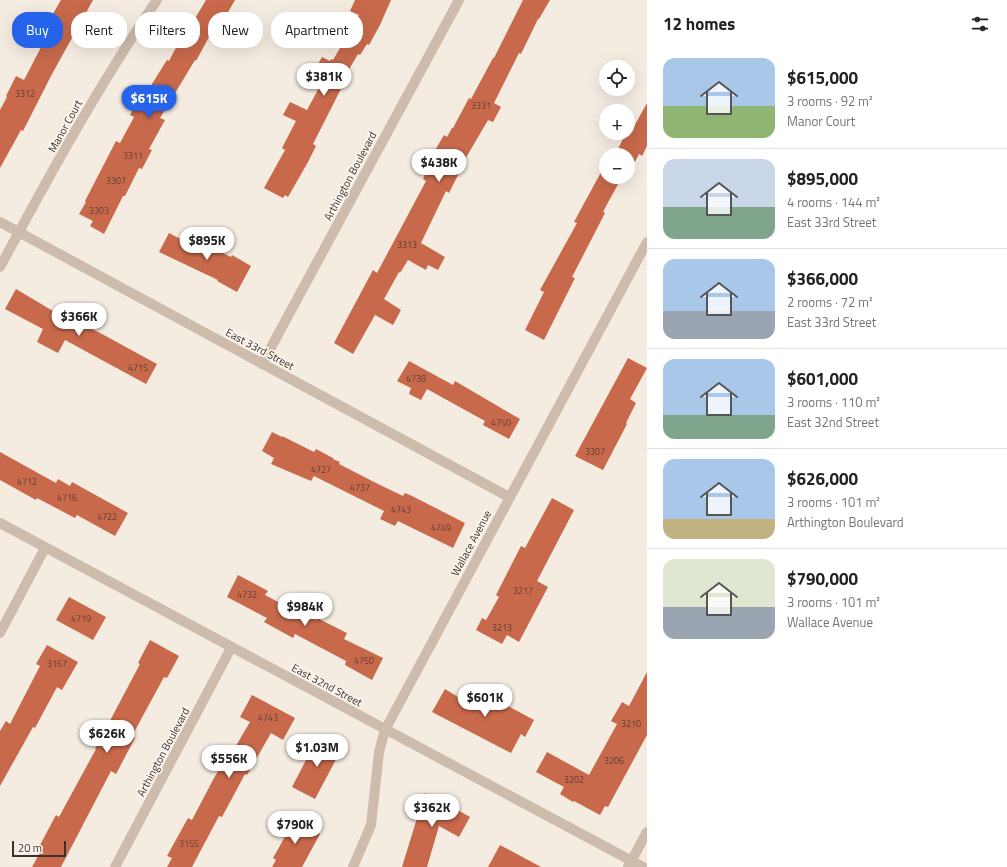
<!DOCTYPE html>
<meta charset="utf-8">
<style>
:root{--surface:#fff;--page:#f2f2f2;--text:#222;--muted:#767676;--line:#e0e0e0;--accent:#2563eb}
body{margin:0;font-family:"Titillium Web",sans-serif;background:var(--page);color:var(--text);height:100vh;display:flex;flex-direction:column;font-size:15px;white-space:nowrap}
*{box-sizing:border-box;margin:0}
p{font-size:13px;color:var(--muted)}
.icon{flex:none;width:22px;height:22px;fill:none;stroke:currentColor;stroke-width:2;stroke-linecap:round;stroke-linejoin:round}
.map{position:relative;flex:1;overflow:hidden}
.details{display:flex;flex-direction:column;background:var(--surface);width:360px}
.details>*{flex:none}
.banner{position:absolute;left:12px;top:12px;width:380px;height:36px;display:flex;gap:8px}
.controls{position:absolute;left:599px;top:60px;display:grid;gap:8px}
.controls a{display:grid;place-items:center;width:36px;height:36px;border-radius:50%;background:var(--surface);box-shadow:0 4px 16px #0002;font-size:20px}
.scale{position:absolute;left:12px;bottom:10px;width:54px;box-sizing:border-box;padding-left:4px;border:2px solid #3b302b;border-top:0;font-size:11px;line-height:14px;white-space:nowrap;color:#3b302b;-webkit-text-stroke:3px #fbf5ee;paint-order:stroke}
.price{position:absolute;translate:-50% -34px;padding:0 9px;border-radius:14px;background:#fff;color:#222;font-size:13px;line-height:26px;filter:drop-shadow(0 1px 2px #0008)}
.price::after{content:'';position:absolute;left:50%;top:24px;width:12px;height:9px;margin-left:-6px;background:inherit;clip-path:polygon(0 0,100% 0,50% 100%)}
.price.current{background:var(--accent);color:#fff}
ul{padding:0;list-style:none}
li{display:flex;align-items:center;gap:12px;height:100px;padding:0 16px}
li+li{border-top:1px solid var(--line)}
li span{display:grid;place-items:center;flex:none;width:112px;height:80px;border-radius:12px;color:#555}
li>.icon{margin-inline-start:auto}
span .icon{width:48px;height:48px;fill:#fffc;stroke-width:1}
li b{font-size:17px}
h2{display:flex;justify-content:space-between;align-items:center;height:48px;padding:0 16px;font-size:17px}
.tag{padding:0 14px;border-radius:16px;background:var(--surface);box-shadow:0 4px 16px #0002;font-size:14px;line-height:36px}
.tag.current{background:var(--accent);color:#fff}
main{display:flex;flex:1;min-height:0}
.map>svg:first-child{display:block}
.building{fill:#c8694b}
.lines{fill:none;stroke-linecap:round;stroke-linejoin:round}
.street{stroke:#cdbbac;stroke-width:10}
.labels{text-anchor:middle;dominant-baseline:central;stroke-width:3.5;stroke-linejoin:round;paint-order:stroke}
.number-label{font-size:9px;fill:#5e3e33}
.street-label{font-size:11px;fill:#3b302b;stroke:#fbf5ee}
</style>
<main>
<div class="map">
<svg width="647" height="867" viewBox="0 0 647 867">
<rect width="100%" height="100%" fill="#f4ebe1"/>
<g class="building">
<path d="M61 0H93L52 74 23 131 21 130 0 168V110L7 97 6 96 16 76 24 80 52 26 47 24Z"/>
<path d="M206 0H235L220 26 216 24 196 61 195 60 160 118 165 120 149 149 152 150 142 169 139 168 125 196H123L104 234 90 226 93 221 79 214 86 202 85 201 116 141 120 143 133 119 134 117 130 115 137 102 140 103 167 60 169 61 189 23 191 25Z"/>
<path d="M355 0H391L380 25 369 45 367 44 360 55 358 54 344 78 346 79 313 144 316 146 308 162 288 197 285 195 283 198 264 188 285 150 282 148 296 121 283 115 290 102 307 110 320 86 309 80 322 57 330 61 331 59 333 60 359 15 350 11Z"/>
<path d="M523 0H550L539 19H538L521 54 519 53 494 103 501 107 493 122 488 120 460 168 461 169 449 193 446 191 421 243 445 257 438 270 428 265 426 270 408 260 400 273 399 272 384 299 401 310 393 325 375 315 353 354 334 343 373 270 377 273 426 181 423 179 427 170 419 166 425 154 431 157 444 135 447 137 452 128H453L469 98 471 99 493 58H494Z"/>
<path d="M647 103V146L642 156 639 154 635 162 631 160 628 166V155H615L626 133H628V128L632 130Z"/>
<path d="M606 163V177H622L605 208 603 212 605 213 572 277 575 278 544 340 525 330 544 292 540 290 577 223 574 222Z"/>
<path d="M169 233 186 242 188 236 219 252V251L231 257 232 255 251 266 237 292 217 281 218 280 159 252Z"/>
<path d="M16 289 53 311 54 310 102 334 157 364 146 384 65 340 58 353 37 342 43 329 5 309Z"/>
<path d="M628 358 647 368 630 399 636 403 626 423 627 424 603 470 575 456Z"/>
<path d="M409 361 453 385 455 381 520 419 509 439 483 425 485 421 427 389 421 400 409 394 411 388 397 381Z"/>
<path d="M272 432 282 437V436L314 452 316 449 333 458V459L340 462 339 464 378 484 403 496 405 493 412 496 465 523 453 548 398 521 395 526 380 519 384 511 314 476 311 481 271 464 274 458 262 451Z"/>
<path d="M0 452 56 483 58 479 70 486 72 482 128 513 115 536 77 515 75 518 37 498 36 500 0 480Z"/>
<path d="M552 498 574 510 537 581 548 587 519 642 507 635 502 644 476 630 482 618 486 620 499 597 496 595 521 546 525 548Z"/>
<path d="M238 575 268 591 265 595 297 612V611L316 620 317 618 347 633 344 639 383 658 372 680 345 665 346 661 295 634 293 638 264 622 267 618 227 597Z"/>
<path d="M69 597 106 617 93 640 56 620Z"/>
<path d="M150 640 179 656 167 678 164 677 132 736 135 738 116 774 111 771 61 867H32L43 847 40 845 56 815 59 817 96 749H95L140 664 138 663Z"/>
<path d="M47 645 78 662 62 690 57 687 35 728 33 727 0 786V731L6 721 10 724 40 666 36 664Z"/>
<path d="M647 672V735L608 807 605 806 600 815 574 801 573 802 560 794 564 787 536 772 547 752 589 775 617 724 611 721 622 702 629 706Z"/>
<path d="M445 689 458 697 474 692 491 702 493 698 534 720 525 737 521 734 511 753 432 712Z"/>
<path d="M252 695 295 718 283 740 271 733 247 775 245 774 222 817 219 816 192 867H167L172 858 167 856 188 818 192 820 214 778 232 748 234 749 250 722 240 717Z"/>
<path d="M318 737 341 750 315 799 292 787Z"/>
<path d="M425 793 434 798 436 794 456 805 454 808 470 817 459 837 439 826 427 867H402L418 815 414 813Z"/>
<path d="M291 817 320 834 302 867H272L276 860 273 858 287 833 283 831Z"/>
<path d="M500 845 541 867H488Z"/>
</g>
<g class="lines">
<g class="street">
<path d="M0 222 509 497"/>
<path d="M0 267C49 176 99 85 157 0"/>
<path d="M262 364 459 0"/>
<path d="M0 523 643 867"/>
<path d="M0 633 45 548"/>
<path d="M115 867 231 648"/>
<path d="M353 867 371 825 379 752 385 730 647 242"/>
<path d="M628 867 647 832"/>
</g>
</g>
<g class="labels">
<g class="number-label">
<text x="25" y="93">3312</text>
<text x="481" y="105">3331</text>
<text x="133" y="155">3311</text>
<text x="116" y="180">3307</text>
<text x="99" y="210">3303</text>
<text x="407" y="244">3313</text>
<text x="138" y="367">4715</text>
<text x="416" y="378">4738</text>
<text x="501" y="422">4750</text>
<text x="595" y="451">3307</text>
<text x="321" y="469">4727</text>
<text x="27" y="481">4712</text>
<text x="360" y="487">4737</text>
<text x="67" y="497">4716</text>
<text x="401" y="509">4743</text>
<text x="107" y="516">4722</text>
<text x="441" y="527">4749</text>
<text x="523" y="590">3217</text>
<text x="247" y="594">4732</text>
<text x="81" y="618">4719</text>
<text x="502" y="627">3213</text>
<text x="364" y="660">4750</text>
<text x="57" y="663">3167</text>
<text x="268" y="717">4743</text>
<text x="631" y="723">3210</text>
<text x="614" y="760">3206</text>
<text x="574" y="779">3202</text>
<text x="189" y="843">3155</text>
</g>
<g class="street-label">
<text transform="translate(65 126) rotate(-61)">Manor Court</text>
<text transform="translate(350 176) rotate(-62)">Arthington Boulevard</text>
<text transform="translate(260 349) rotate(28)">East 33rd Street</text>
<text transform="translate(471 543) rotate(-62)">Wallace Avenue</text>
<text transform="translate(327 685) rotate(28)">East 32nd Street</text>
<text transform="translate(163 752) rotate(-62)">Arthington Boulevard</text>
</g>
</g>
</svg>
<div class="controls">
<a><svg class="icon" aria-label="locate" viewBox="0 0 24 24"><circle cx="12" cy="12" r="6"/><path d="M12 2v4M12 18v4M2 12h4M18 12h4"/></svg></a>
<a>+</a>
<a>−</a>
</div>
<div class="scale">20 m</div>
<b class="price" style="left:324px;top:97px">$381K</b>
<b class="price current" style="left:149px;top:119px">$615K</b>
<b class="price" style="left:439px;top:183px">$438K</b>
<b class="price" style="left:207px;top:261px">$895K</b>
<b class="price" style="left:79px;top:337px">$366K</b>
<b class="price" style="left:305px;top:627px">$984K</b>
<b class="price" style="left:485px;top:718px">$601K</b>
<b class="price" style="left:107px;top:754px">$626K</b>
<b class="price" style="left:317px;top:768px">$1.03M</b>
<b class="price" style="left:229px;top:779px">$556K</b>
<b class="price" style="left:432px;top:828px">$362K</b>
<b class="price" style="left:295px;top:845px">$790K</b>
<div class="banner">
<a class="tag current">Buy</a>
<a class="tag">Rent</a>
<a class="tag">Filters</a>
<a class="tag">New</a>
<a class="tag">Apartment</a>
</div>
</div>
<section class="details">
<h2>12 homes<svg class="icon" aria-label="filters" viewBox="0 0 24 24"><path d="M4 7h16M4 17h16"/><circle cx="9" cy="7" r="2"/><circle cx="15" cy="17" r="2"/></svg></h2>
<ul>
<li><span style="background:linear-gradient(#a9c7e8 60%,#8fb573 0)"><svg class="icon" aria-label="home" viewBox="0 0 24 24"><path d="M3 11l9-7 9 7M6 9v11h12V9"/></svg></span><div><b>$615,000</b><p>3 rooms · 92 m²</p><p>Manor Court</p></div></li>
<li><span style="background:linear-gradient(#c9d6e8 60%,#7fa58c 0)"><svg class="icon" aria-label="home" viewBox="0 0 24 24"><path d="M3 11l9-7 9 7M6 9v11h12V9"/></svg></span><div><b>$895,000</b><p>4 rooms · 144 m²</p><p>East 33rd Street</p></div></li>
<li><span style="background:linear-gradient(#a9c7e8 65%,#9aa5b1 0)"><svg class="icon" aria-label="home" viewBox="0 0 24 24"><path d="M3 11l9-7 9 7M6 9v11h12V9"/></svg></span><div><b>$366,000</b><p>2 rooms · 72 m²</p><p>East 33rd Street</p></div></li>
<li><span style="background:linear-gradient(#a9c7e8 70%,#7fa58c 0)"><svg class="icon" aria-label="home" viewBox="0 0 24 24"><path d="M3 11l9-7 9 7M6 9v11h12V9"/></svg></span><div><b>$601,000</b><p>3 rooms · 110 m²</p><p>East 32nd Street</p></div></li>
<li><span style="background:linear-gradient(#a9c7e8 75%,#c2b280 0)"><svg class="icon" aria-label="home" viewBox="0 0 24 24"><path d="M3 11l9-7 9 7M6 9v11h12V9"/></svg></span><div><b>$626,000</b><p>3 rooms · 101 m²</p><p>Arthington Boulevard</p></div></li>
<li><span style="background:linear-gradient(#dfe7d0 60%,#9aa5b1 0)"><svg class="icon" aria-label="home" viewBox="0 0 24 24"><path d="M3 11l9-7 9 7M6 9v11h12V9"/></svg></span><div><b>$790,000</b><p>3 rooms · 101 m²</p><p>Wallace Avenue</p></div></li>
</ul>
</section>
</main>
